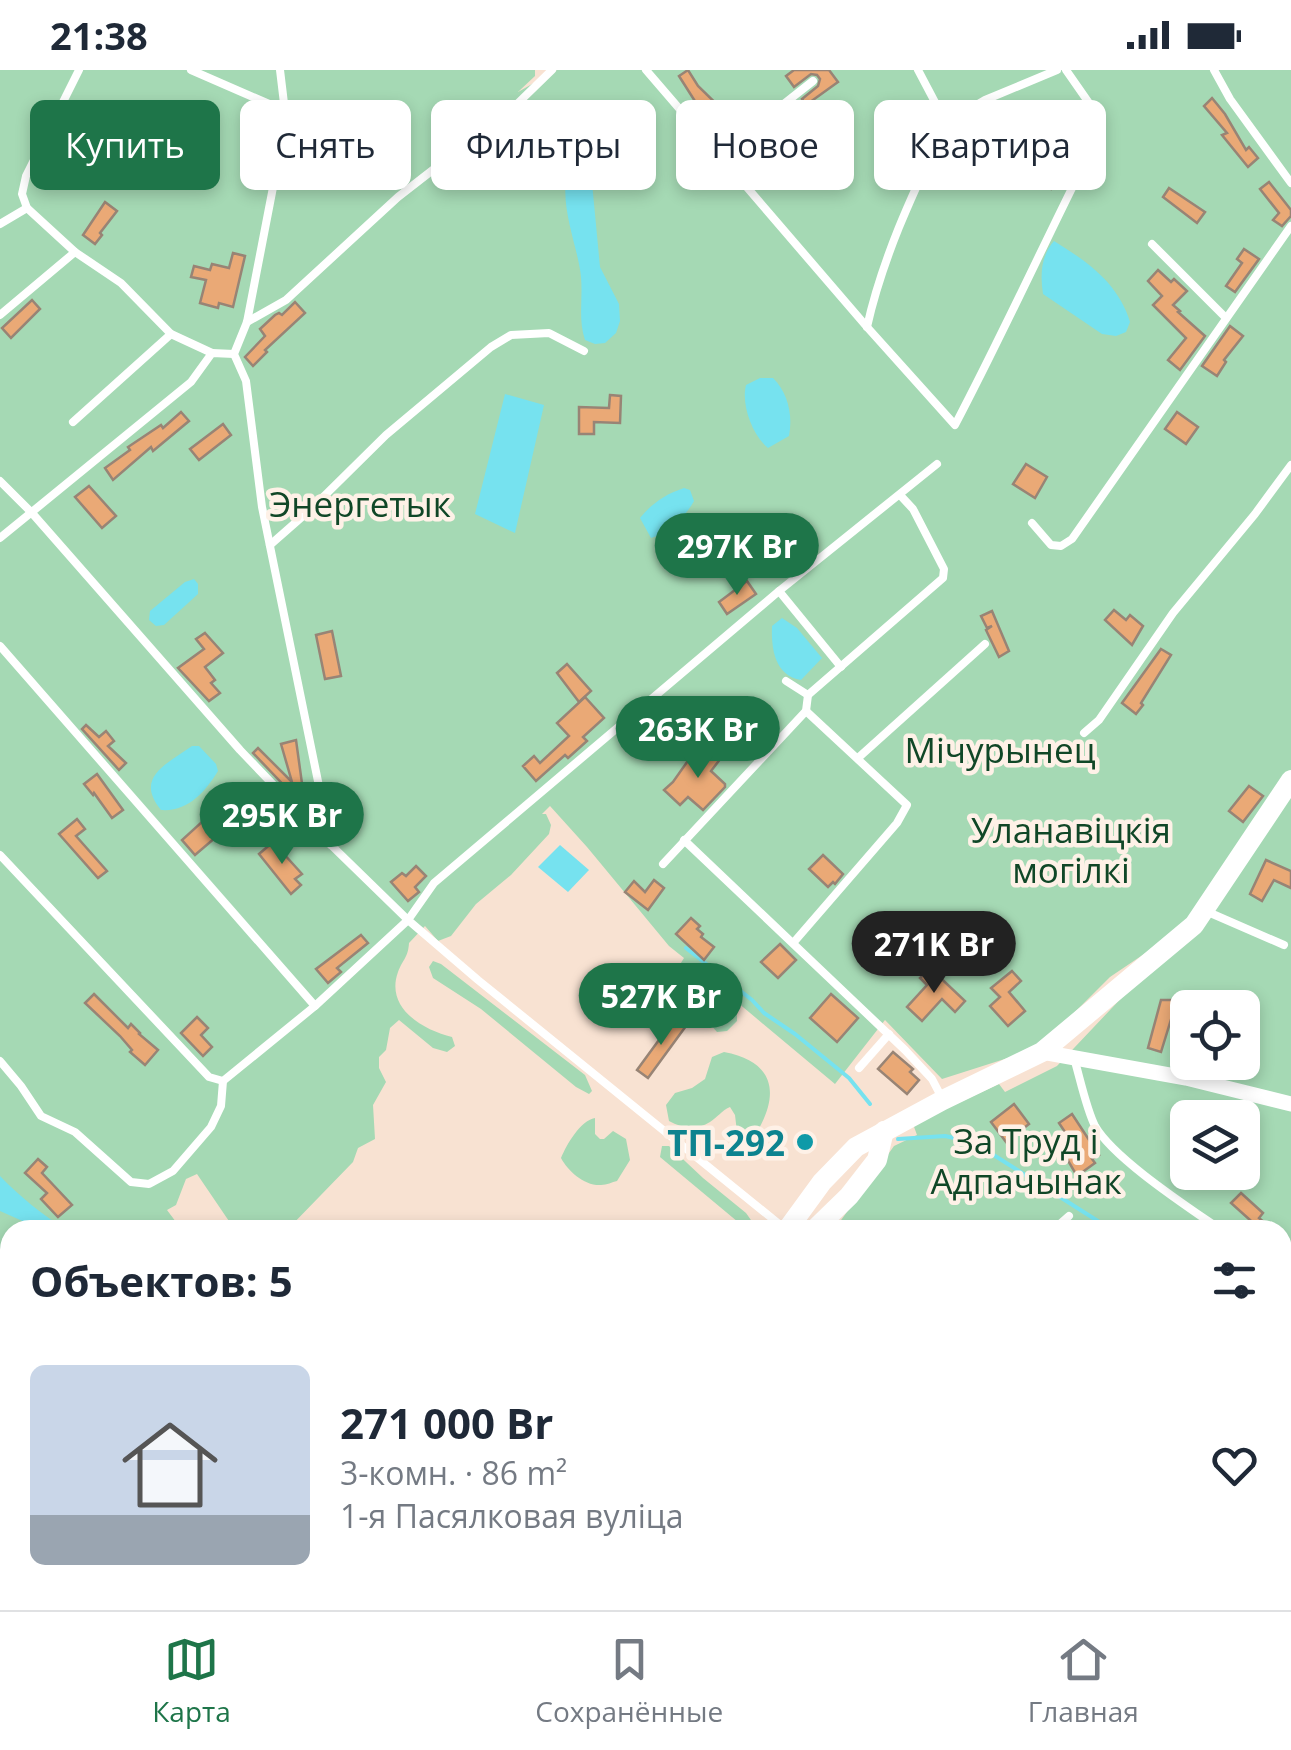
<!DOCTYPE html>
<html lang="ru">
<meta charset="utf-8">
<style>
:root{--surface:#fff;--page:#f2f2f3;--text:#1f2937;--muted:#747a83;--line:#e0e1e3;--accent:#1e7549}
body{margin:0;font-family:"Open Sans",sans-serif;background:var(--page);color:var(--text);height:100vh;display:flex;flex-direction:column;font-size:38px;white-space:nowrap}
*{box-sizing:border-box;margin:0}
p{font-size:32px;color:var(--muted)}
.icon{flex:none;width:55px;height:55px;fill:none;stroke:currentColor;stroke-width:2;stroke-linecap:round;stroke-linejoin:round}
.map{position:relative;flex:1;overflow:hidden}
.side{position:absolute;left:0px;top:1150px;width:1292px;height:390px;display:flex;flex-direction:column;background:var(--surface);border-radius:30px 30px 0 0;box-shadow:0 5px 15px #0003}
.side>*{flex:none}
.hud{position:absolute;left:30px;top:30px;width:1232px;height:90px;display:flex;gap:20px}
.buttons{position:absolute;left:1170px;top:920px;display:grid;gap:20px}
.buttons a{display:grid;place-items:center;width:90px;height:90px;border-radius:15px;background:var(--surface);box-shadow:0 5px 15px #0003;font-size:50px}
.price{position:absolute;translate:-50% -85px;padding:0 22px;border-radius:35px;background:var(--accent);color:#fff;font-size:32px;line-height:65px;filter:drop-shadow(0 2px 5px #0008)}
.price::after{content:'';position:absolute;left:50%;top:60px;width:30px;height:22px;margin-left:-15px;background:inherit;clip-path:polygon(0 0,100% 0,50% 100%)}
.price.active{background:#222;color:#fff}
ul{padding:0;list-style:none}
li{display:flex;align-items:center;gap:30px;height:250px;padding:0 30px}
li+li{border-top:2px solid var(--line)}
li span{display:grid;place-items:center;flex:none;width:280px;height:200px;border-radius:15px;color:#555}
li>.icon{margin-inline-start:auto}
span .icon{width:120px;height:120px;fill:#fffc;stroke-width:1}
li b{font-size:42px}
h2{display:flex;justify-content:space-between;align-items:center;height:120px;padding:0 30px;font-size:42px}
.chip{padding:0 35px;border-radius:15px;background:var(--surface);box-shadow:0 5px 15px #0003;font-size:35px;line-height:90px}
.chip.active{background:var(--accent);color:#fff}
.status{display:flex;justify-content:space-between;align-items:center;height:70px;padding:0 50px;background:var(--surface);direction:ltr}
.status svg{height:28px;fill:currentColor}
.dock{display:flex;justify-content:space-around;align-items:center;height:140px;border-top:2px solid var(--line);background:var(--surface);font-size:28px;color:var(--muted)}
.dock a{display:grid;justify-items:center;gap:5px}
.dock .active{color:var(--accent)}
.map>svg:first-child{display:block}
.green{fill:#a5d9b4;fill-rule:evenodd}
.water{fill:#76e2ef}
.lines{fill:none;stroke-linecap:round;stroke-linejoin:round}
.stream{stroke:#76e2ef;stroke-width:4}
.building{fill:#eaa976;stroke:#988475;stroke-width:2.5}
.service{stroke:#fff;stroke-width:8}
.minor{stroke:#fff;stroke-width:15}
.tertiary{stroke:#fff;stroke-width:20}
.culture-dot{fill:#0f9aa8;stroke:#fef1e7;stroke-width:4}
.labels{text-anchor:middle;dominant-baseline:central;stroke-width:9;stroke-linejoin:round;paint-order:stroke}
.park-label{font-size:35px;fill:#104727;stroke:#fef1e7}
.culture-label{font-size:35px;font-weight:bold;fill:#0d838f;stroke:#fef1e7;text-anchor:end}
</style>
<div class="status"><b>21:38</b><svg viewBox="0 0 49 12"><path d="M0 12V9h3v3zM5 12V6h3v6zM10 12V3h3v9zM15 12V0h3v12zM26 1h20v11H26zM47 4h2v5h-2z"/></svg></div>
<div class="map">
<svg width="1291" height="1540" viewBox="0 0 1291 1540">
<rect width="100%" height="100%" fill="#f8e2d2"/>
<g class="green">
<path d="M0 0H535V6L518 22 557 0H1291V706L1190 853 1110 907 1039 978 942 1009 885 950 835 1014 719 917 737 938V951L727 961 717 962 702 945 706 927 679 896 684 888 669 876 587 777 550 736 542 744H546L551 755 549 764 511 805 476 834 451 866 438 871 425 856 409 873C408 888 403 889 398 902 385 938 423 960 452 967L455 976 447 982 433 978 399 950 390 958 386 980 379 987V998L386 1012 373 1035 375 1069 358 1078 353 1092 287 1160H235L197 1104 186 1109 176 1135 167 1140 176 1152 164 1160H10V1530H413L402 1540H0Z"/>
<path d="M1291 724V1540H1168L1158 1530H1282V1160H834L894 1076 917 1065 913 1054 999 1014 1005 1022 1057 996 1128 921ZM1188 938H1242V992H1188ZM1188 1048H1242V1102H1188Z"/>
<path d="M433 891 441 894 585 1005 592 1021 589 1024 576 1017 481 939 433 908 429 897Z"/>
<path d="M724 982C777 992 780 1026 754 1067H743L737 1062 735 1045 730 1037C721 1041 718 1047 710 1052 696 1061 682 1058 669 1051L666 1035 675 1023 692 1018 705 1009 712 987Z"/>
<path d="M595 1048V1064L600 1069H604L613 1061 626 1069 630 1090 617 1111C612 1112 607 1115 601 1115 584 1116 568 1101 561 1088 567 1074 580 1051 595 1048Z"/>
<path d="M662 1076H669L703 1108 746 1143 758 1160H738V1152L660 1087Z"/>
<path d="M453 1530H1129L1140 1540H443Z"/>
</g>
<g class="water">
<path d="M580 89 588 92 591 102 600 197 619 234 620 251 616 263 605 273 595 274 585 270C578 249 583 230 581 207 578 174 553 123 573 91Z"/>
<path d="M1054 171C1088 192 1118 213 1130 252L1126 262 1116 266 1102 264 1043 224C1040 205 1041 185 1054 171Z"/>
<path d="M760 308H773C788 323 793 345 789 366L768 378C752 365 741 334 746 315Z"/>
<path d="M505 324 544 335 515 463 475 444Z"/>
<path d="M684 418 690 420 694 431C686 446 667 464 651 468L640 448C652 433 666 424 684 418Z"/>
<path d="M194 509 198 514V524L164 555 156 556 149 550 150 541 185 512Z"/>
<path d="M782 548 797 558 822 588 801 610C775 606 771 579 772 556Z"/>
<path d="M192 676H199L216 694 218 701C205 722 188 742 161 740 134 707 167 694 192 676Z"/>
<path d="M560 775 589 800 568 822 538 797Z"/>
<path d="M0 1106C20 1127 42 1144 66 1160H36L27 1153 0 1141Z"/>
</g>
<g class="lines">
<g class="stream">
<path d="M686 878 752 930 764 943 795 964 849 1008 870 1034"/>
<path d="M898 1069 945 1066 973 1072 1112 1160"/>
<path d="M1282 1298 1291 1300"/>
</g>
</g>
<g class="building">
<path d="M688 0 698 16 741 58 730 67 711 43 708 46 698 36 679 6Z"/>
<path d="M794 0H829L838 12 806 35 802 29 818 16 820 9 817 5 811 4 794 17 786 6Z"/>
<path d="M1212 28 1225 44 1246 80 1249 77 1258 88 1248 97 1222 65 1227 63 1204 36Z"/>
<path d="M478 74 487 87 454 112 452 110 450 112 444 104 468 87 466 84Z"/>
<path d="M1021 85 1058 100 1051 119 1013 106Z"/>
<path d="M1269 112 1291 140V146L1282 156 1273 150 1279 143 1260 119Z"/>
<path d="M1169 118 1205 142 1197 153 1163 127Z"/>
<path d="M105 132 117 141 100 163 102 165 95 174 83 165Z"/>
<path d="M1244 179 1259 189 1235 222 1226 216 1242 193 1237 189Z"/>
<path d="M233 183 245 186 233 237 219 233 218 238 200 233 206 210 191 207 194 196 210 200 212 194 229 198Z"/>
<path d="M1158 200 1171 212 1174 209 1187 221 1173 235 1180 241 1178 242 1205 266 1180 300 1168 290 1186 268 1153 235 1162 226 1148 211Z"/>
<path d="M32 230 40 239 11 268 2 258Z"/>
<path d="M295 232 305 243 265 280 267 282 253 296 245 287 265 266 260 259 275 245 279 243 282 245Z"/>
<path d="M1230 256 1243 266 1224 290 1226 292 1217 306 1202 296Z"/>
<path d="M610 325 621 326 620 353 594 352V364H579V337L609 338Z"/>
<path d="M181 342 189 351 153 381 151 377 113 410 105 398 130 380 128 377 161 355 163 358Z"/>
<path d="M1177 342 1198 357 1186 374 1165 359Z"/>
<path d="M223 354 231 365 199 390 190 379Z"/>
<path d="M1026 394 1047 407 1035 428 1013 414Z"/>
<path d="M89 416 116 446 102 458 75 427Z"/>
<path d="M747 511 756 524 727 544 719 532Z"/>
<path d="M1114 540 1126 550 1130 545 1143 556 1132 575 1105 550Z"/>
<path d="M992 541 1009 581 999 587 986 560 992 556 987 558 981 546Z"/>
<path d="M332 561 341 606 325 609 316 565Z"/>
<path d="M205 563 223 583 205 597 215 610 211 613 220 623 209 631 178 598 204 579 196 569Z"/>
<path d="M1161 579 1171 585 1141 633 1143 635 1136 644 1122 633Z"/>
<path d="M567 594 591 621 579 632 557 603Z"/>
<path d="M585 627 604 648 583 667 587 671 568 688 565 685 536 711 523 696 534 686 540 693 569 666 557 653Z"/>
<path d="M86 655 99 667 106 661 114 671 108 676 126 693 119 700 82 659Z"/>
<path d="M296 670 304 728 297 729 253 683 258 678 292 712 281 674Z"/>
<path d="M707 677 721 688 711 701 725 714V717L703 740 688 727 680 735 664 720 673 712 692 685 697 689Z"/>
<path d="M97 704 123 740 112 748 94 723 93 725 84 714Z"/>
<path d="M1249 716 1263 726 1243 752 1229 741Z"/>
<path d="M267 719 276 728 234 760 230 755 195 785 182 770 204 750 210 758 234 738 238 743Z"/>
<path d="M77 749 85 759 76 766 107 801 98 808 59 764Z"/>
<path d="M273 772 302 804 295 809 301 815 291 824 259 784Z"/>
<path d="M823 785 843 804 835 814 833 812 828 817 809 799Z"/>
<path d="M1266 790 1291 801V818L1274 810 1262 831 1250 824Z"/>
<path d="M416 796 426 806 415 817 419 822 408 831 391 812 402 803 406 806Z"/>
<path d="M654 810 664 818 648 840 625 822 634 811 645 822Z"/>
<path d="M691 848 700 856 697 859 703 864 701 867 714 877 704 890 676 864Z"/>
<path d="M361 865 368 873 337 898 341 902 328 913 316 899Z"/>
<path d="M780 874 796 890 778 908 761 892Z"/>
<path d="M930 898 965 931 955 942 942 929 922 951 907 937 927 915 920 908Z"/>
<path d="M1012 901 1021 911 1009 922 1025 941 1008 956 990 936 1000 927 991 918Z"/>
<path d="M94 924 128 958 131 954 140 963 139 964 158 980 145 995 130 982 132 980 120 966 85 933Z"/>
<path d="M831 924 858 948 837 972 810 948Z"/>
<path d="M1161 930H1173V943L1161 982 1148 978Z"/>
<path d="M197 947 208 958 201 965 212 977 203 986 181 963Z"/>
<path d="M675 948 686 956 648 1008 637 1000Z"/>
<path d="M893 982 913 999 910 1002 919 1010 907 1024 878 999Z"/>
<path d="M1014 1034 1029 1054 1006 1072 991 1052Z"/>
<path d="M1072 1044 1099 1085 1092 1089 1095 1093 1077 1106 1063 1082 1054 1088 1047 1077 1067 1065 1059 1053Z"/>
<path d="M38 1089 47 1097 42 1103 72 1135 58 1147 41 1129 47 1123 25 1103Z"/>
<path d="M1241 1123 1263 1143 1259 1148 1273 1160H1242L1250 1150 1231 1133Z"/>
</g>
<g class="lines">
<g class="service">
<path d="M79 0 26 106 22 124 27 138 75 182 121 213 171 264 212 283"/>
<path d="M191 0 276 37 286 50"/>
<path d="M280 0 286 50 247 252 234 284 246 311 262 437 331 775"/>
<path d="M646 0 867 257 955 355C1006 258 1051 158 1101 60L1096 43 1066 0"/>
<path d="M1214 0 1230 29 1291 113"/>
<path d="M946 53 985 30 1057 0"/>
<path d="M719 85 813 11"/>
<path d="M0 154 27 138"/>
<path d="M1152 174 1226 248"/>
<path d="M0 245 75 182"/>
<path d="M247 252 286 230 398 127 515 36 552 0"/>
<path d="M867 257C883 185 915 119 946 53L918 0"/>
<path d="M73 352 171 264"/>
<path d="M0 411 32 443 240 680 331 775 408 850 478 910 784 1158"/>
<path d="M1032 453 1051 475 1061 476 1072 469 1291 156"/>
<path d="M0 468 191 312 212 283 234 284"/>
<path d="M270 475 311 439 386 365 491 277 511 265 549 263 584 281"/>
<path d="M779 521 841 597"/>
<path d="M0 576 315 936"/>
<path d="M786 611 808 625"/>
<path d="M1084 663 1099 650 1173 543 1255 444 1291 395"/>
<path d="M858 688 985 574"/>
<path d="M684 770 905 980 932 1009 943 1030"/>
<path d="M0 785 209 1007 223 1011"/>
<path d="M663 794 806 641 808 625 943 508 944 499 913 439 900 425"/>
<path d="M1208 842 1284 875"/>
<path d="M794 872 897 753 907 735 806 641"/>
<path d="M1074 988C1080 1008 1086 1038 1095 1056 1114 1089 1188 1137 1221 1160"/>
<path d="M0 991 21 1016 41 1046 75 1062 131 1112 149 1114 173 1101 211 1057 221 1036 223 1011 315 936 408 850 434 813 779 521 937 394"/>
<path d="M859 998 889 964"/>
<path d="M1053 1160 1069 1146"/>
<path d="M1282 1200 1291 1204"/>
<path d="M0 1213 10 1202"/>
<path d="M0 1418 10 1427"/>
<path d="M117 1530 127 1540"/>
<path d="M333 1530 344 1540"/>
<path d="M592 1540 601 1530"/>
<path d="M733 1540 743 1530"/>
<path d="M870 1540 879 1530"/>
<path d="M1009 1540 1019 1530"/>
<path d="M1164 1540 1171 1530"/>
</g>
<g class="minor">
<path d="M1042 982 1186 1008 1291 1034"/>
<path d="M1144 1530 1154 1540"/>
</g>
<g class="tertiary">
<path d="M787 1160 822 1112 856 1077 943 1030 1042 982 1194 855 1291 710"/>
<path d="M814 1160 849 1126 877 1090 884 1061"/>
<path d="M417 1540 427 1530"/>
</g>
</g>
<circle class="culture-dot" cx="805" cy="1072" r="10"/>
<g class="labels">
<g class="park-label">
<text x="360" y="433">Энергетык</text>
<text x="1000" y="679">Мічурынец</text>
<text x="1071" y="759">Уланавіцкія<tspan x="1071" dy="40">могілкі</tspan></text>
<text x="1026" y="1070">За Труд і<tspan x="1026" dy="40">Адпачынак</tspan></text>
</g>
<g class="culture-label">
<text x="785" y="1072">ТП-292</text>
</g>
</g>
</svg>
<div class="buttons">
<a><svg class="icon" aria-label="locate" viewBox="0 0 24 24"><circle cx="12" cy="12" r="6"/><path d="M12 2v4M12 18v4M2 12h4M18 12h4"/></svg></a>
<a><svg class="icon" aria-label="layers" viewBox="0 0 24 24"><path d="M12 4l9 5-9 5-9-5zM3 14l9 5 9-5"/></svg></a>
</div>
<b class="price" style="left:737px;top:528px">297K Br</b>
<b class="price" style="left:698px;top:711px">263K Br</b>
<b class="price" style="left:282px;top:797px">295K Br</b>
<b class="price active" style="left:934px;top:926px">271K Br</b>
<b class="price" style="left:661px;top:978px">527K Br</b>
<div class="hud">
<a class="chip active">Купить</a>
<a class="chip">Снять</a>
<a class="chip">Фильтры</a>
<a class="chip">Новое</a>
<a class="chip">Квартира</a>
</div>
<section class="side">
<h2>Объектов: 5<svg class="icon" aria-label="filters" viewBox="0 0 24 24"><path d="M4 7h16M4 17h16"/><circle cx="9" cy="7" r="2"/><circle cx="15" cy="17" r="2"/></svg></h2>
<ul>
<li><span style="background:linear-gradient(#c9d6e8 75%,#9aa5b1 0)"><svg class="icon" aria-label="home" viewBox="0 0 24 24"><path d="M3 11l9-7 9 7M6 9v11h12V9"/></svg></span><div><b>271 000 Br</b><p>3-комн. · 86 m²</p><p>1-я Пасялковая вуліца</p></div><svg class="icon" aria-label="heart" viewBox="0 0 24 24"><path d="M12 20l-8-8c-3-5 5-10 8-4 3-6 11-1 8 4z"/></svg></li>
</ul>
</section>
</div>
<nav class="dock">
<a class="active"><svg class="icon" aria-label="map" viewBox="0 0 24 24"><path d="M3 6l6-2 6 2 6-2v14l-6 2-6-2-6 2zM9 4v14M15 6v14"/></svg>Карта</a>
<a><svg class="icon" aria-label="saved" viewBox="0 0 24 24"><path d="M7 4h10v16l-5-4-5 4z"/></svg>Сохранённые</a>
<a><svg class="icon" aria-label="home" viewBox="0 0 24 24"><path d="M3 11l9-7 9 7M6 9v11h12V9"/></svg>Главная</a>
</nav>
